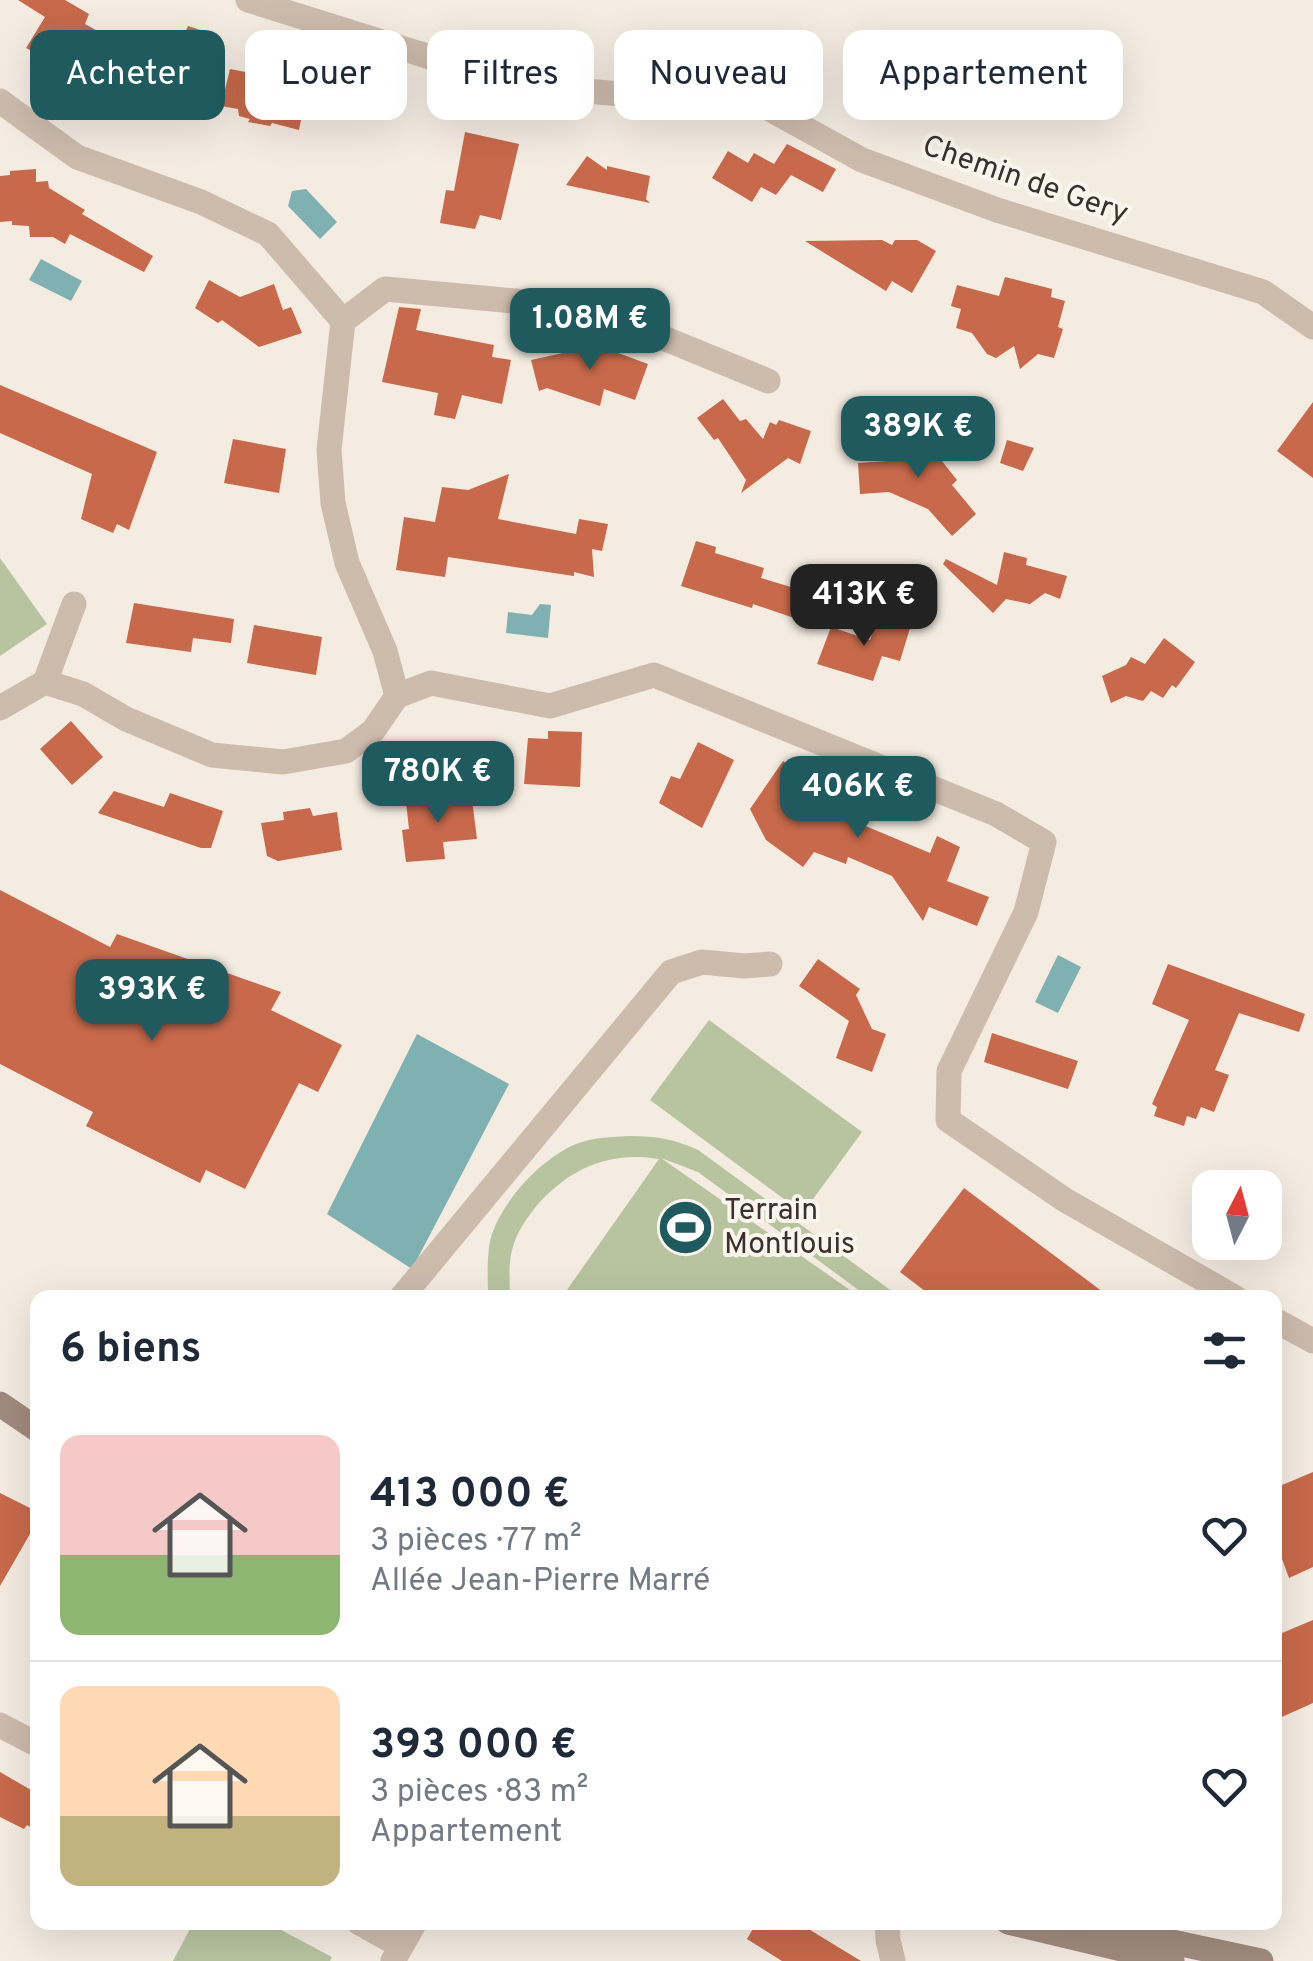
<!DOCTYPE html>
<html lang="fr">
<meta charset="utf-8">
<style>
:root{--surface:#fff;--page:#f6f6f7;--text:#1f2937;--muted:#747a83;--line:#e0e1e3;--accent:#1f5a5e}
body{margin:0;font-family:Overpass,sans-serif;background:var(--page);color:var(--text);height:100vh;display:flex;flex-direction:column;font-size:38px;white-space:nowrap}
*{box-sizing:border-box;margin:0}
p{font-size:32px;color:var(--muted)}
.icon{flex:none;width:55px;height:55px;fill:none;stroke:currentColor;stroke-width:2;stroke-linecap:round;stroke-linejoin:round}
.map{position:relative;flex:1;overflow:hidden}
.panel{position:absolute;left:30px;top:1290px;width:1252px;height:640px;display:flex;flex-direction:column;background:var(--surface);border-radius:20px;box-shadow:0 10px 40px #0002}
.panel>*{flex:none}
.top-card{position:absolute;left:30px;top:30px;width:1255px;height:90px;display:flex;gap:20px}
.needle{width:65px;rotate:6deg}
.tools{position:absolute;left:1192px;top:1170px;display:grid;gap:20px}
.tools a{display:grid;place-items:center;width:90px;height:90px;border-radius:20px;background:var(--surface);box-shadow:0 10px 40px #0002;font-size:50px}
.price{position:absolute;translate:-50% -85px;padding:0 22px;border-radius:20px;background:var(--accent);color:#fff;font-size:32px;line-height:65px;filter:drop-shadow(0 2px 5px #0008)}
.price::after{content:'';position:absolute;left:50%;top:60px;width:30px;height:22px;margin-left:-15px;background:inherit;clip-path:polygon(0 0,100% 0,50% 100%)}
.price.selected{background:#222;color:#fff}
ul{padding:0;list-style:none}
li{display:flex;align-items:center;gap:30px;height:250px;padding:0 30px}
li+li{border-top:2px solid var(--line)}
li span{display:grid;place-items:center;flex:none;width:280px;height:200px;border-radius:20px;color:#555}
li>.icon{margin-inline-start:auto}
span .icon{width:120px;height:120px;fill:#fffc;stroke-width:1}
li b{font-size:42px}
h2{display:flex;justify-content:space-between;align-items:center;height:120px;padding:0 30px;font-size:42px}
.pill{padding:0 35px;border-radius:20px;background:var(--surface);box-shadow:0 10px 40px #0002;font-size:35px;line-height:90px}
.pill.selected{background:var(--accent);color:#fff}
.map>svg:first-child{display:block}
.green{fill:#b8c4a0}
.water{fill:#7fb0b2}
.building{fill:#c8694b}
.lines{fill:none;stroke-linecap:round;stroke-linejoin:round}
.minor{stroke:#cdbbac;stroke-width:25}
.secondary{stroke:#a18a7d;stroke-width:25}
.labels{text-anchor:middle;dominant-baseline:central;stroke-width:8;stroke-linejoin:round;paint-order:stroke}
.street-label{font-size:30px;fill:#3b302b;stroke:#fbf5ee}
.poi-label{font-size:30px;fill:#3b302b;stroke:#fbf5ee;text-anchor:start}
</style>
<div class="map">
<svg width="1313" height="1961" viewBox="0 0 1313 1961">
<rect width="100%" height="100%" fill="#f4ebe1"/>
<g class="green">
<path d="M0 558 47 624 0 656Z"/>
<path d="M709 1020 862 1132 803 1213 650 1100Z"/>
<path d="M631 1136C655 1136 675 1139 698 1150L900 1297H868L698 1172 661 1158 860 1297H562L659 1159C611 1151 572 1167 539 1203 528 1216 516 1233 512 1250 508 1266 510 1282 510 1297H488C488 1278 486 1253 492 1234 504 1199 542 1158 576 1144 594 1137 612 1137 631 1136Z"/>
<path d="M193 1923H268L332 1957 330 1961H173Z"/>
</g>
<g class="water">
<path d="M306 189 337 222 320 239 288 206 292 191Z"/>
<path d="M41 259 82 281 71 301 29 280Z"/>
<path d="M946 407 994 425 985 447 938 429Z"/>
<path d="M540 604 551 605 548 638 506 633 508 612 532 615Z"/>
<path d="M1058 955 1081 967 1058 1013 1035 1002Z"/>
<path d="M417 1034 509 1084 412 1269 327 1214Z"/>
</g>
<g class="building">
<path d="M18 0H65L89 14 85 24 112 39 92 70 84 66 78 77 26 48 45 17Z"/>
<path d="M188 26 216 35 203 76 172 61Z"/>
<path d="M230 69 292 81V87L307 90 299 130 272 123 270 126 248 122 250 119 239 116 238 109 221 106Z"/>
<path d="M465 132 519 144 501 220 480 215 475 229 440 223 446 190 454 191Z"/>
<path d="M787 144 836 169 823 192 791 175 776 195 761 187 752 202 712 178 728 151 748 163 754 153 774 164Z"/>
<path d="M587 156 607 170V166L650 176 646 199 650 203 566 185Z"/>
<path d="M36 169V182L48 181 49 188 85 210 82 214 153 256 144 272 70 234 65 244 53 237H30L29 226 12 225V221L0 222V176L10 175V171Z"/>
<path d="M882 240 892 245 895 240H917L936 251 912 293 892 281 886 291 805 241Z"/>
<path d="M1005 277 1052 289 1051 297 1065 301 1058 327 1063 329 1054 358 1038 354 1020 369 1014 346 996 358 987 354 972 333 956 328 961 309 951 306 957 285 999 296Z"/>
<path d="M209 280 240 297 274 284 283 310 291 307 302 333 259 347 222 320 218 323 195 308Z"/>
<path d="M399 307 421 309 416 330 494 345 492 357 511 360 502 404 462 395 455 419 434 415 438 393 382 382Z"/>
<path d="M591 343 648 364 635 400 604 389 600 406 547 388 539 391 531 360 563 353 561 347Z"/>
<path d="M0 385 157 452 129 530 117 524 113 533 81 519 92 474 0 433Z"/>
<path d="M723 399 740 421 746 419 763 439 770 422 776 425 779 420 811 431 800 464 788 458 741 493 746 480 718 438 714 440 697 418Z"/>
<path d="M1313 402V478L1277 451Z"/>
<path d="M898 432 926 441 957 480 952 485 976 514 952 536 928 509 889 492 860 494 858 463 888 461Z"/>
<path d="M233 439 286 449 279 493 224 483Z"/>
<path d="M1007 440 1034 448 1023 471 1000 463Z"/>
<path d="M509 474 498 519 576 534 579 519 608 524 602 551 592 549 594 577 574 572V576L448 557 445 577 396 570 404 517 435 522 442 487 468 490Z"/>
<path d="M696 541 716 547 715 553 764 568 761 578 807 592 794 618 753 604 752 608 681 586Z"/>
<path d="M1004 552 1027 558 1026 565 1067 576 1060 599 1045 593 1030 604 1006 599 993 613 943 564 946 559 997 585Z"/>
<path d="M134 603 234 619 231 643 193 638 191 652 126 643Z"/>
<path d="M878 617 910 628 900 661 882 656 873 681 817 664 831 627 870 640Z"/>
<path d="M254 625 322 637 316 675 247 663Z"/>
<path d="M1164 638 1195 662 1176 688 1172 685 1163 698 1151 691 1143 701 1126 696 1111 703 1102 676 1126 665 1131 657 1145 664Z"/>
<path d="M71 721 103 757 72 785 40 749Z"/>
<path d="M548 731 582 732 580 787 524 784 528 738 548 739Z"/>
<path d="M698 742 734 760 702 828 659 803 671 776 680 779Z"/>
<path d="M783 761 812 781 825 767 861 779 844 817 930 853 937 836 960 847 947 881 989 897 977 926 929 907 923 921 892 876 848 857 846 864 814 852 803 867 766 840 750 809Z"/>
<path d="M114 791 164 807 170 793 223 811 211 848H201L98 813Z"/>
<path d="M471 792 477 839 443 842 445 859 406 862 402 830 409 829 406 802 446 797 445 794Z"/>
<path d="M310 808 313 816 337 812 342 850 278 861 267 856 261 823 284 820 283 812Z"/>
<path d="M0 890 110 947 117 934 281 992 271 1010 342 1045 318 1092 299 1083 245 1189 206 1170 200 1183 86 1126 93 1112 0 1064Z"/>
<path d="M818 959 860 989 856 995 872 1029 886 1034 872 1072 836 1058 849 1021 799 986Z"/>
<path d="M1168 964 1305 1014 1299 1032 1239 1013 1215 1070 1229 1075 1214 1112 1201 1107 1196 1119 1187 1116 1184 1126 1154 1116 1157 1107 1152 1104 1189 1020 1152 1004Z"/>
<path d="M992 1033 1078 1061 1068 1089 984 1062Z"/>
<path d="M964 1188 1111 1298H934L900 1272Z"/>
<path d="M1313 1472V1567L1289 1578 1275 1540V1488Z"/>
<path d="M0 1493 38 1512V1520L0 1586Z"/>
<path d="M1313 1620V1703L1275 1720V1636Z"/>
<path d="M0 1772 38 1794V1831L27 1825 24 1829 0 1817Z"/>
<path d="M757 1922H797L861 1961H782L747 1939Z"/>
</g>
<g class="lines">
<g class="minor">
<path d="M248 0 519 85 766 107 862 160 997 210 1263 292 1313 327"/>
<path d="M0 101 77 157 201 202 268 234 343 321 329 450 333 503 347 563 385 651 397 696 373 731 346 751 283 762 212 755 126 719 83 694 45 682 0 708"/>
<path d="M343 321 385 289 590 308 768 381"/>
<path d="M45 682 74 604"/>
<path d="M397 696 431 683 550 706 654 675 996 814 1044 842 1026 912 949 1071 948 1120 1065 1200 1236 1298"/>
<path d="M401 1298 671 972 702 962 744 966 770 964"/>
<path d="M1275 1320 1313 1341"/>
<path d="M0 1725 38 1745"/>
<path d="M358 1922 401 1946"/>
<path d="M887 1922 888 1940 893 1961"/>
<path d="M393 1961 415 1922"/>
</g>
<g class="secondary">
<path d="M0 1404 38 1430"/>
<path d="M1008 1922 1172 1961"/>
<path d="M1078 1922 1261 1961"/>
</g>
</g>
<defs>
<symbol id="stadium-disc" viewBox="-11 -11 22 22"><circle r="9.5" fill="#1f5a5e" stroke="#fbf5ee"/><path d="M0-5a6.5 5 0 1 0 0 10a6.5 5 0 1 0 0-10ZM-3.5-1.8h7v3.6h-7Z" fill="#fff"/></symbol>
</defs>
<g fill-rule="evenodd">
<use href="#stadium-disc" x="654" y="1196" width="63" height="63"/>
</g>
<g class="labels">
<g class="street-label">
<text transform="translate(1025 181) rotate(19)">Chemin de Gery</text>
</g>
<g class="poi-label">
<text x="724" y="1211">Terrain<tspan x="724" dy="34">Montlouis</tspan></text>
</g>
</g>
</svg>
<div class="tools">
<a><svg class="needle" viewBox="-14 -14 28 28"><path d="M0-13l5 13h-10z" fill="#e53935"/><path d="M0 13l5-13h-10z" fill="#747a83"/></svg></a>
</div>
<b class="price" style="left:590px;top:373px">1.08M €</b>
<b class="price" style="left:918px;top:481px">389K €</b>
<b class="price selected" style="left:864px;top:649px">413K €</b>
<b class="price" style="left:438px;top:826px">780K €</b>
<b class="price" style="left:858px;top:841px">406K €</b>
<b class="price" style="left:152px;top:1044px">393K €</b>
<div class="top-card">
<a class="pill selected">Acheter</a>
<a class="pill">Louer</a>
<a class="pill">Filtres</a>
<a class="pill">Nouveau</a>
<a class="pill">Appartement</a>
</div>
<section class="panel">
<h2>6 biens<svg class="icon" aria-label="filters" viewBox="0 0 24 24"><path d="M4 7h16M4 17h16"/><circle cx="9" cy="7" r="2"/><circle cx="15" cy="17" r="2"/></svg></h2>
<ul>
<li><span style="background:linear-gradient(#f6c9c9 60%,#8fb573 0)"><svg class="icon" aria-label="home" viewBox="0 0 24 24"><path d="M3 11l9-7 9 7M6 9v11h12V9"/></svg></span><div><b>413 000 €</b><p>3 pièces · 77 m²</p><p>Allée Jean-Pierre Marré</p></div><svg class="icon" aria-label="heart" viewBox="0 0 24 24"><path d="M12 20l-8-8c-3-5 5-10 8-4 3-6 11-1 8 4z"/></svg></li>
<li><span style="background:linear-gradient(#ffd9b3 65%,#c2b280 0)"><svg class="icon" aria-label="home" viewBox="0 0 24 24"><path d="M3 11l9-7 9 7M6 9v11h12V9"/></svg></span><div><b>393 000 €</b><p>3 pièces · 83 m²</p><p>Appartement</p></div><svg class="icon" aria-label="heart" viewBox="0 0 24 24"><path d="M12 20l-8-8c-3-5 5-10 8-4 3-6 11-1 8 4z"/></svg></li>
</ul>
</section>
</div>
